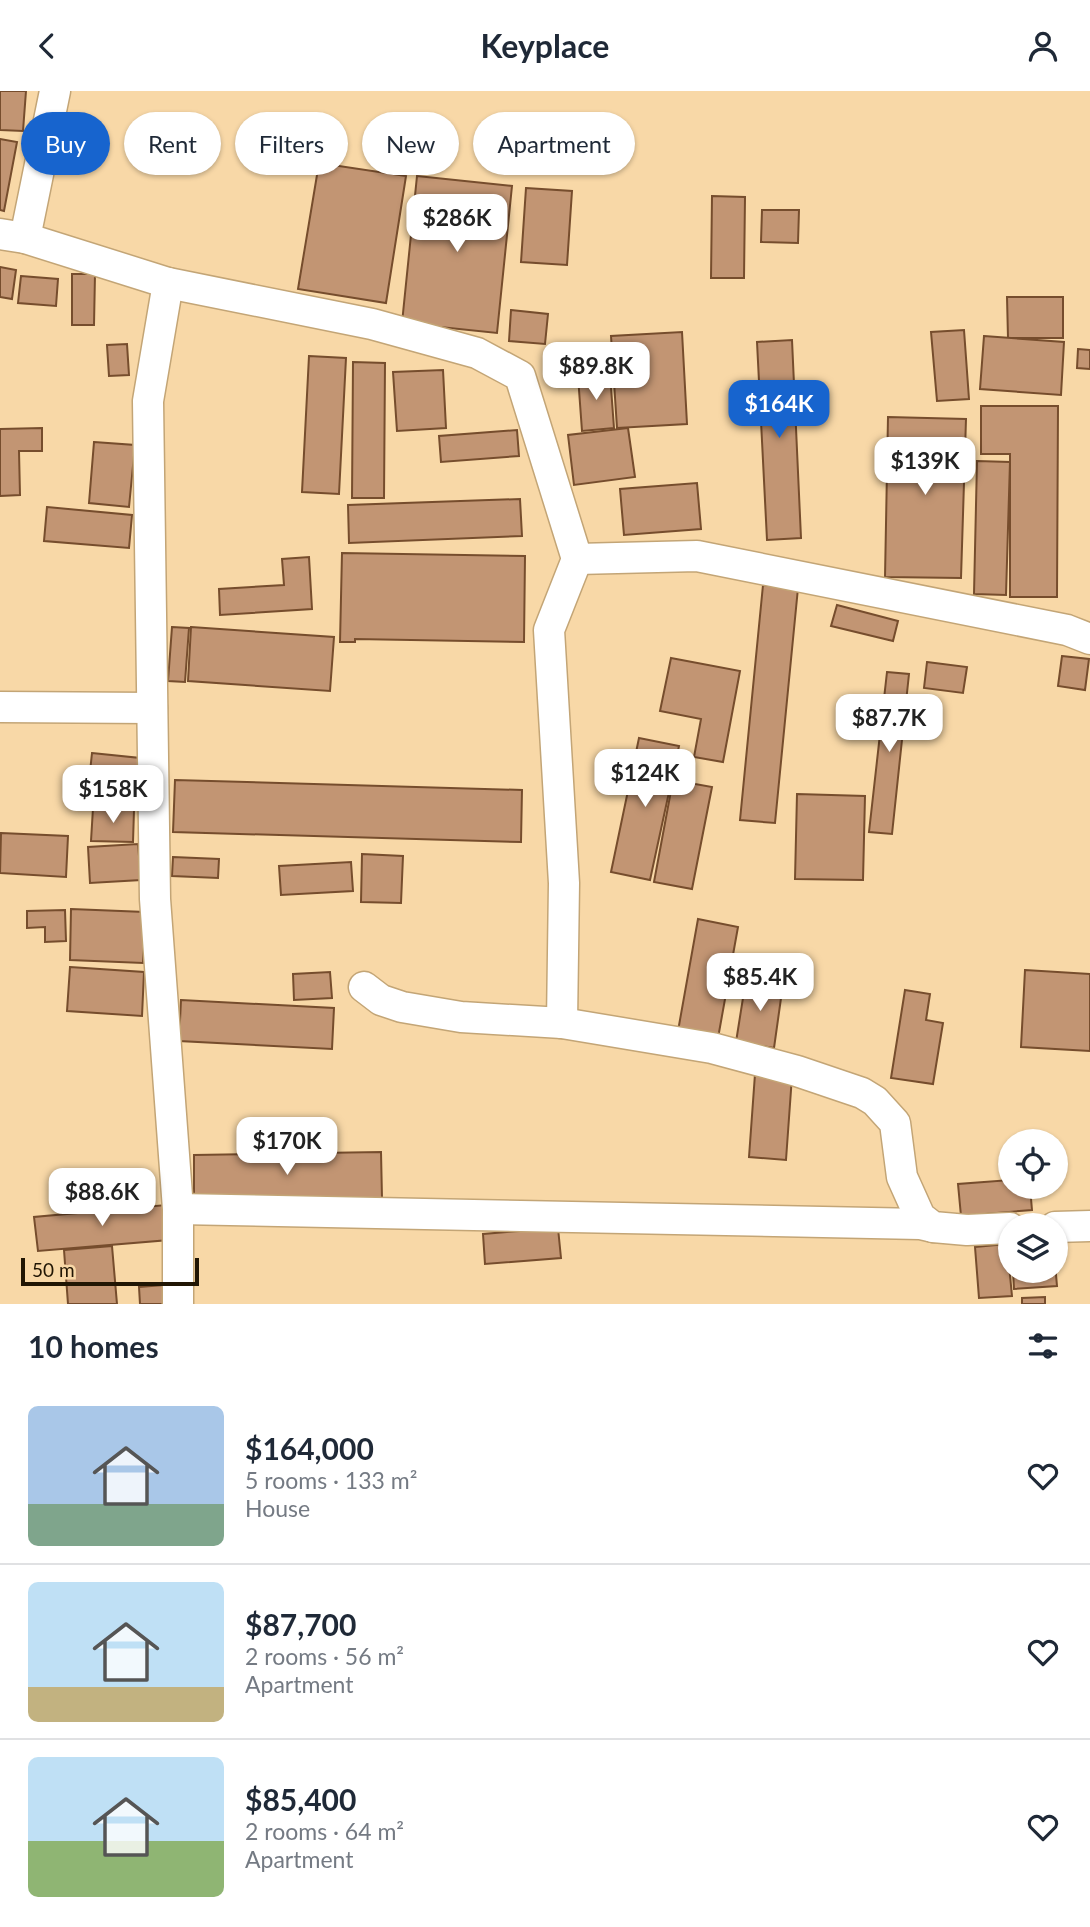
<!DOCTYPE html>
<meta charset="utf-8">
<style>
:root{--surface:#fff;--page:#f6f6f7;--text:#1f2937;--muted:#747a83;--line:#e0e1e3;--accent:#1764ce}
body{margin:0;font-family:Lato,sans-serif;background:var(--page);color:var(--text);height:100vh;display:flex;flex-direction:column;font-size:26px;white-space:nowrap}
*{box-sizing:border-box;margin:0}
p{font-size:23px;color:var(--muted)}
.icon{flex:none;width:38px;height:38px;fill:none;stroke:currentColor;stroke-width:2;stroke-linecap:round;stroke-linejoin:round}
.map{position:relative;height:1213px;overflow:hidden}
.sheet{display:flex;flex-direction:column;background:var(--surface);flex:1}
.sheet>*{flex:none}
.top-card{position:absolute;left:21px;top:21px;width:700px;height:63px;display:flex;gap:14px}
.tools{position:absolute;left:998px;top:1038px;display:grid;gap:14px}
.tools a{display:grid;place-items:center;width:70px;height:70px;border-radius:50%;background:var(--surface);box-shadow:0 2px 5px #0004;font-size:35px}
.scale{position:absolute;left:21px;bottom:18px;width:178px;box-sizing:border-box;padding-left:7px;border:4px solid #211604;border-top:0;font-size:19px;line-height:24px;white-space:nowrap;color:#211604;-webkit-text-stroke:5px #f8d8a7;paint-order:stroke}
.price{position:absolute;translate:-50% -60px;padding:0 16px;border-radius:14px;background:#fff;color:#222;font-size:23px;line-height:46px;filter:drop-shadow(0 2px 4px #0008)}
.price::after{content:'';position:absolute;left:50%;top:42px;width:21px;height:16px;margin-left:-10px;background:inherit;clip-path:polygon(0 0,100% 0,50% 100%)}
.price.active{background:var(--accent);color:#fff}
ul{padding:0;list-style:none}
li{display:flex;align-items:center;gap:21px;height:175px;padding:0 28px}
li+li{border-top:2px solid var(--line)}
li span{display:grid;place-items:center;flex:none;width:196px;height:140px;border-radius:10px;color:#555}
li>.icon{margin-inline-start:auto}
span .icon{width:84px;height:84px;fill:#fffc;stroke-width:1}
li b{font-size:30px}
h2{display:flex;justify-content:space-between;align-items:center;height:84px;padding:0 28px;font-size:30px}
.pill{padding:0 24px;border-radius:32px;background:var(--surface);box-shadow:0 2px 5px #0004;font-size:24px;line-height:63px}
.pill.active{background:var(--accent);color:#fff}
header{display:flex;justify-content:space-between;align-items:center;height:91px;padding:0 28px;background:var(--surface);font-size:32px;font-weight:700}
.map>svg:first-child{display:block}
.building{fill:#c29573;stroke:#764d2d;stroke-width:2}
.lines{fill:none;stroke-linecap:round;stroke-linejoin:round}
.minor-casing{stroke:#c3a576;stroke-width:33}
.minor{stroke:#fff;stroke-width:30}
</style>
<header><svg class="icon" aria-label="back" viewBox="0 0 24 24"><path d="M15 5l-7 7 7 7"/></svg>Keyplace<svg class="icon" aria-label="person" viewBox="0 0 24 24"><circle cx="12" cy="8" r="4"/><path d="M4 21q1-7 8-7t8 7"/></svg></header>
<div class="map">
<svg width="1090" height="1213" viewBox="0 0 1090 1213">
<rect width="100%" height="100%" fill="#f8d8a7"/>
<g class="building">
<path d="M0 0H26L23 40 0 39Z"/>
<path d="M0 48 17 51 4 120 0 119Z"/>
<path d="M319 72 406 85 386 212 298 198Z"/>
<path d="M417 85 512 95 497 242 402 232Z"/>
<path d="M526 97 572 100 567 174 521 171Z"/>
<path d="M712 105 745 106 744 187H711Z"/>
<path d="M762 119H799L798 152 761 151Z"/>
<path d="M0 176 16 179 12 208 0 206Z"/>
<path d="M72 183H95L94 234H72Z"/>
<path d="M21 185 58 188 56 215 18 212Z"/>
<path d="M1007 206H1063V247H1008Z"/>
<path d="M511 219 548 223 545 253 509 250Z"/>
<path d="M964 239 969 308 937 310 931 241Z"/>
<path d="M682 241 687 333 617 337 611 245Z"/>
<path d="M984 245 1064 251 1061 304 980 298Z"/>
<path d="M792 249 801 447 767 449 757 251Z"/>
<path d="M127 253 129 284 109 285 107 254Z"/>
<path d="M1078 258 1090 259V278L1077 277Z"/>
<path d="M309 265 346 267 339 403 302 401Z"/>
<path d="M353 271 385 272 384 407H352Z"/>
<path d="M443 279 446 337 397 340 393 281Z"/>
<path d="M610 283 614 337 582 340 578 285Z"/>
<path d="M981 315H1058L1057 506H1010V363H981Z"/>
<path d="M888 326 966 328 961 487 885 486Z"/>
<path d="M42 337V360H19L20 404 0 405V338Z"/>
<path d="M628 337 635 386 574 394 568 344Z"/>
<path d="M517 339 519 365 441 371 439 345Z"/>
<path d="M94 351 135 354 129 416 89 412Z"/>
<path d="M977 370 1010 371 1006 504 974 503Z"/>
<path d="M697 392 701 438 624 444 620 398Z"/>
<path d="M520 408 522 445 349 452 348 414Z"/>
<path d="M47 416 132 424 129 457 44 450Z"/>
<path d="M342 462 525 465 524 551 355 548V551H340Z"/>
<path d="M309 466 312 518 220 524 219 498 284 494 282 468Z"/>
<path d="M763 494 798 497 775 732 740 729Z"/>
<path d="M837 514 898 530 893 550 831 535Z"/>
<path d="M172 536 189 537 185 591 168 590Z"/>
<path d="M191 536 334 546 330 600 188 590Z"/>
<path d="M1062 565 1089 568 1085 599 1058 595Z"/>
<path d="M671 567 740 580 723 671 694 666 701 628 660 620Z"/>
<path d="M927 571 967 576 963 602 924 597Z"/>
<path d="M887 581 909 583 892 743 869 741Z"/>
<path d="M639 647 679 655 650 789 611 781Z"/>
<path d="M92 662 140 667 137 705 88 700Z"/>
<path d="M175 689 522 699 521 751 173 741Z"/>
<path d="M673 689 712 696 692 798 654 791Z"/>
<path d="M797 703 865 705 863 789 795 788Z"/>
<path d="M93 717 134 719 133 751 91 750Z"/>
<path d="M1 742 68 745 66 786 0 782Z"/>
<path d="M138 753 141 789 90 792 88 756Z"/>
<path d="M362 763 403 765 401 812 361 811Z"/>
<path d="M173 766 219 768 218 787 172 785Z"/>
<path d="M351 771 353 800 281 804 279 775Z"/>
<path d="M71 818 145 821 143 872 70 869Z"/>
<path d="M65 819 66 850 45 851V836L27 837V820Z"/>
<path d="M698 828 738 836 718 947 678 940Z"/>
<path d="M70 876 144 881 142 925 67 920Z"/>
<path d="M1025 879 1090 883V960L1021 956Z"/>
<path d="M330 881 332 907 294 909 293 883Z"/>
<path d="M746 888 783 893 774 957 736 951Z"/>
<path d="M905 899 930 903 926 929 943 932 933 993 891 987Z"/>
<path d="M181 909 334 917 332 958 179 950Z"/>
<path d="M755 983 792 985 786 1069 749 1066Z"/>
<path d="M381 1061 382 1107 194 1111V1064Z"/>
<path d="M1010 1089V1096H1030L1032 1119 961 1125 958 1093Z"/>
<path d="M166 1114 169 1149 38 1160 34 1126Z"/>
<path d="M558 1137 561 1167 485 1173 483 1143Z"/>
<path d="M1007 1153 1012 1205 979 1207 975 1156Z"/>
<path d="M112 1155 117 1213H68L64 1159Z"/>
<path d="M1055 1172 1057 1195 1014 1198 1013 1180H1055Z"/>
<path d="M164 1194 166 1213H140L139 1196Z"/>
<path d="M1045 1206V1213H1022V1207Z"/>
</g>
<g class="lines">
<defs>
<g id="minor">
<path d="M0 143 25 147 168 192 372 233 477 262 520 285 577 468 549 539 564 792 562 932"/>
<path d="M25 147 55 0"/>
<path d="M168 192 148 310 155 808 178 1118V1213"/>
<path d="M577 468 697 465 1067 539 1090 548"/>
<path d="M0 616 152 617"/>
<path d="M364 896 381 909 402 916 461 926 562 932 712 957 797 980 862 1002 875 1010 895 1032 902 1086 920 1126 933 1136 967 1139 1010 1137"/>
<path d="M178 1118 920 1133 933 1136"/>
<path d="M1055 1136 1090 1135"/>
</g>
</defs>
<use href="#minor" class="minor-casing"/>
<use href="#minor" class="minor"/>
</g>
</svg>
<div class="tools">
<a><svg class="icon" aria-label="locate" viewBox="0 0 24 24"><circle cx="12" cy="12" r="6"/><path d="M12 2v4M12 18v4M2 12h4M18 12h4"/></svg></a>
<a><svg class="icon" aria-label="layers" viewBox="0 0 24 24"><path d="M12 4l9 5-9 5-9-5zM3 14l9 5 9-5"/></svg></a>
</div>
<div class="scale">50 m</div>
<b class="price" style="left:457px;top:163px">$286K</b>
<b class="price" style="left:596px;top:311px">$89.8K</b>
<b class="price active" style="left:779px;top:349px">$164K</b>
<b class="price" style="left:925px;top:406px">$139K</b>
<b class="price" style="left:889px;top:663px">$87.7K</b>
<b class="price" style="left:645px;top:718px">$124K</b>
<b class="price" style="left:113px;top:734px">$158K</b>
<b class="price" style="left:760px;top:922px">$85.4K</b>
<b class="price" style="left:287px;top:1086px">$170K</b>
<b class="price" style="left:102px;top:1137px">$88.6K</b>
<div class="top-card">
<a class="pill active">Buy</a>
<a class="pill">Rent</a>
<a class="pill">Filters</a>
<a class="pill">New</a>
<a class="pill">Apartment</a>
</div>
</div>
<section class="sheet">
<h2>10 homes<svg class="icon" aria-label="filters" viewBox="0 0 24 24"><path d="M4 7h16M4 17h16"/><circle cx="9" cy="7" r="2"/><circle cx="15" cy="17" r="2"/></svg></h2>
<ul>
<li><span style="background:linear-gradient(#a9c7e8 70%,#7fa58c 0)"><svg class="icon" aria-label="home" viewBox="0 0 24 24"><path d="M3 11l9-7 9 7M6 9v11h12V9"/></svg></span><div><b>$164,000</b><p>5 rooms · 133 m²</p><p>House</p></div><svg class="icon" aria-label="heart" viewBox="0 0 24 24"><path d="M12 20l-8-8c-3-5 5-10 8-4 3-6 11-1 8 4z"/></svg></li>
<li><span style="background:linear-gradient(#bfe0f5 75%,#c2b280 0)"><svg class="icon" aria-label="home" viewBox="0 0 24 24"><path d="M3 11l9-7 9 7M6 9v11h12V9"/></svg></span><div><b>$87,700</b><p>2 rooms · 56 m²</p><p>Apartment</p></div><svg class="icon" aria-label="heart" viewBox="0 0 24 24"><path d="M12 20l-8-8c-3-5 5-10 8-4 3-6 11-1 8 4z"/></svg></li>
<li><span style="background:linear-gradient(#bfe0f5 60%,#8fb573 0)"><svg class="icon" aria-label="home" viewBox="0 0 24 24"><path d="M3 11l9-7 9 7M6 9v11h12V9"/></svg></span><div><b>$85,400</b><p>2 rooms · 64 m²</p><p>Apartment</p></div><svg class="icon" aria-label="heart" viewBox="0 0 24 24"><path d="M12 20l-8-8c-3-5 5-10 8-4 3-6 11-1 8 4z"/></svg></li>
</ul>
</section>
